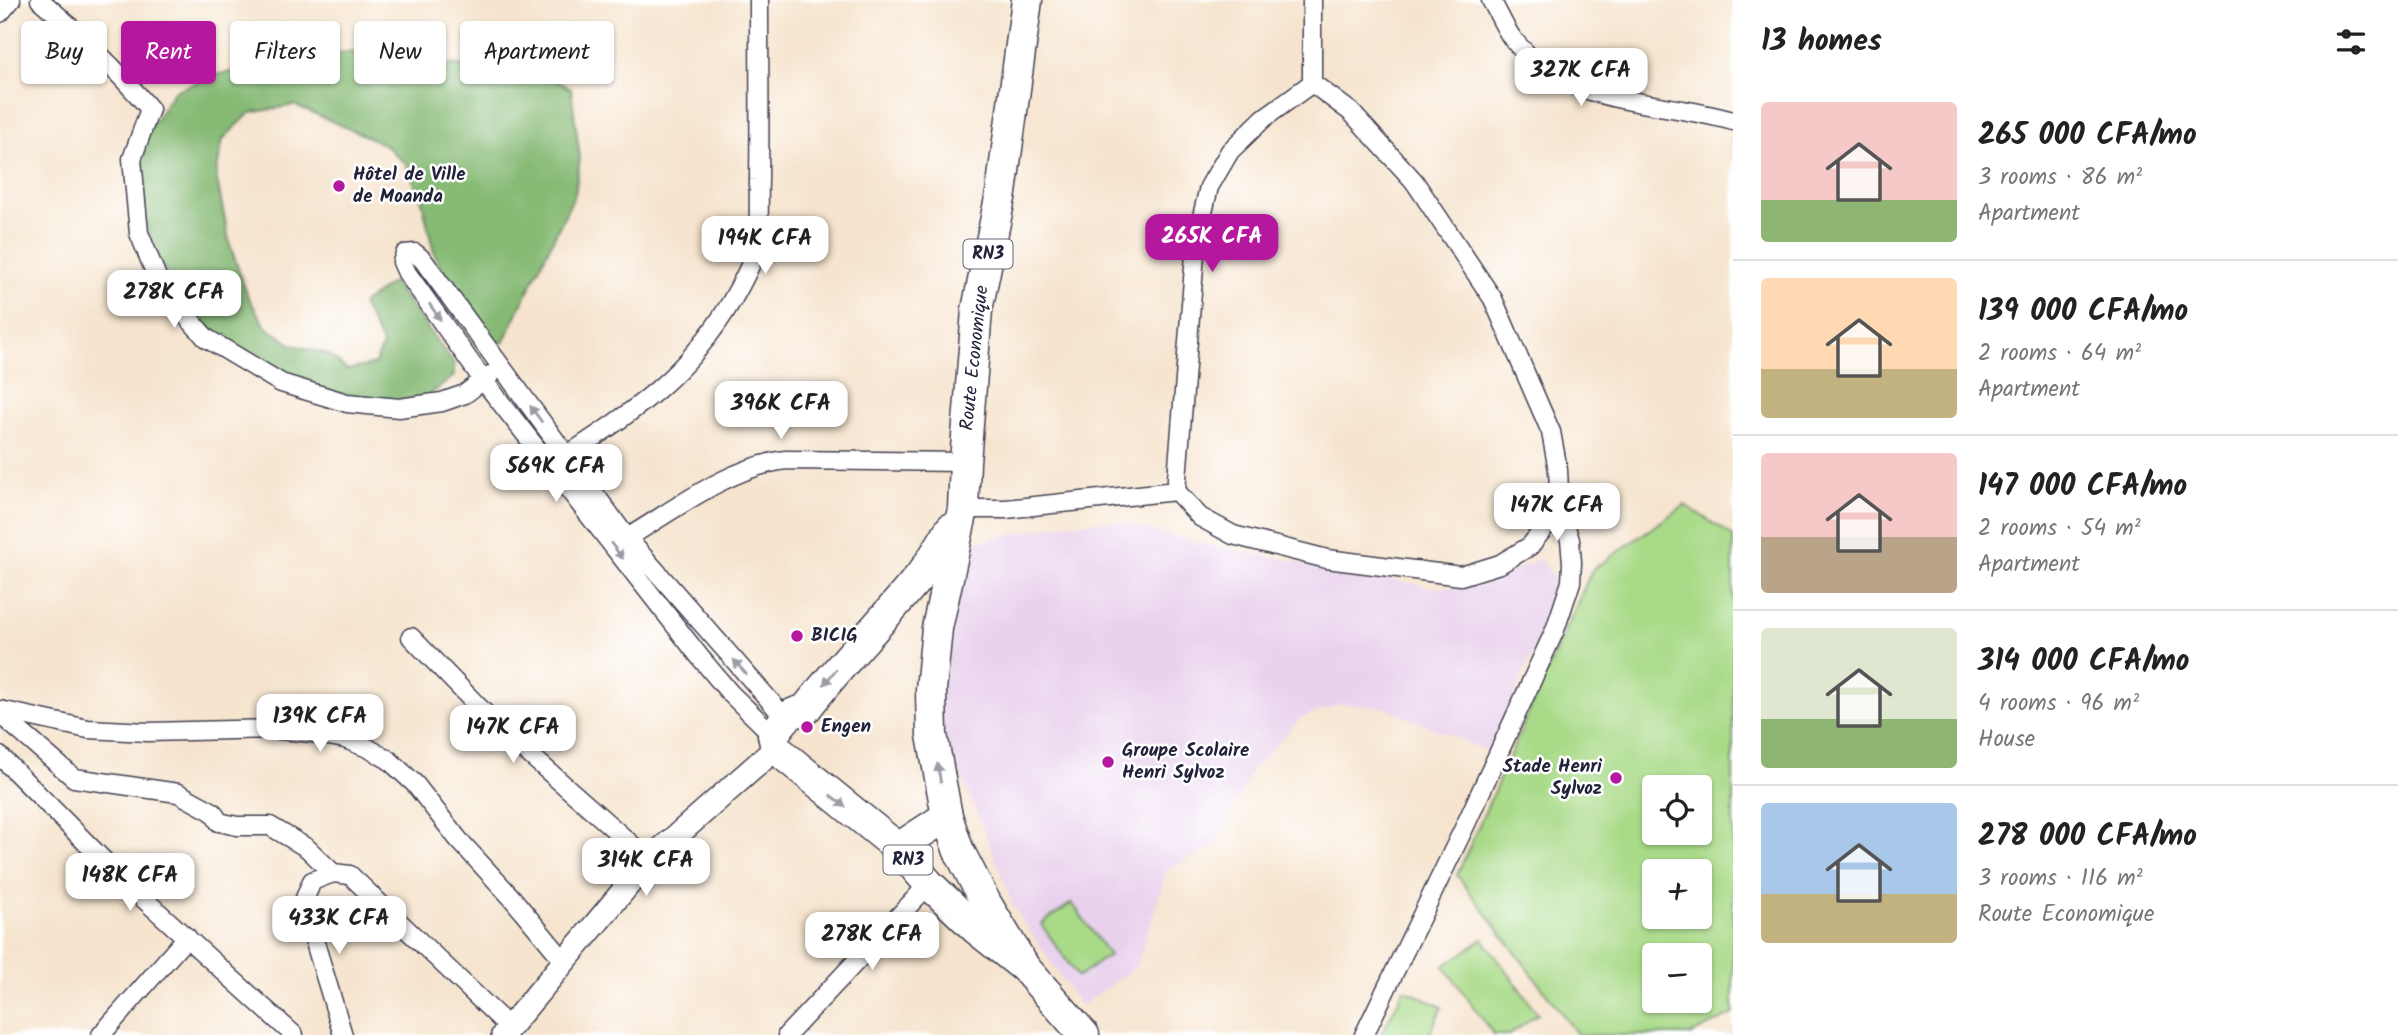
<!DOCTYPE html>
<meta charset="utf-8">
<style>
:root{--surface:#fff;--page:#f2f2f2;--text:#222;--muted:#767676;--line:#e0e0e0;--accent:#b5179e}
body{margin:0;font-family:Kalam,sans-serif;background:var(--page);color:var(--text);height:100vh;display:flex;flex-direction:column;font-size:26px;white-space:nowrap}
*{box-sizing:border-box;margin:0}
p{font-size:23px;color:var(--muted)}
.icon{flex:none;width:38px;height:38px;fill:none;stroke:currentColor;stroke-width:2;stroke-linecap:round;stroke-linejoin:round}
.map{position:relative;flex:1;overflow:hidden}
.sheet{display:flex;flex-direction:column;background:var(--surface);width:665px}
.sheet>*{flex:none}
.banner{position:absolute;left:21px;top:21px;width:665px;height:63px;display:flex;gap:14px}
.buttons{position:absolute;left:1642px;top:775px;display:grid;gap:14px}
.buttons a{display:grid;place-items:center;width:70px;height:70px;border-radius:7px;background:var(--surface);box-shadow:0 2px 5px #0004;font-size:35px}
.price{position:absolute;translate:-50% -60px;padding:0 16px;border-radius:14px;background:#fff;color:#222;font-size:23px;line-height:46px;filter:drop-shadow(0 2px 4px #0008)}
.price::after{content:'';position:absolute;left:50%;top:42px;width:21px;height:16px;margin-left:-10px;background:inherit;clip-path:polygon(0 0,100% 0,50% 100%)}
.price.on{background:var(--accent);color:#fff}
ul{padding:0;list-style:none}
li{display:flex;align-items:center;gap:21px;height:175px;padding:0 28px}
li+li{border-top:2px solid var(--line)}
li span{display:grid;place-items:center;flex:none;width:196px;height:140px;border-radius:7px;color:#555}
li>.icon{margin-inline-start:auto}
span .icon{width:84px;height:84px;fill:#fffc;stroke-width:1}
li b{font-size:30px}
h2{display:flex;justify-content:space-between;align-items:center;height:84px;padding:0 28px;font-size:30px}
.chip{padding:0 24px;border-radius:7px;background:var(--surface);box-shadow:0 2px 5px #0004;font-size:24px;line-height:63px}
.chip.on{background:var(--accent);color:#fff}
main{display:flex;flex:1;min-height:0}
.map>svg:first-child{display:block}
.built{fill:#e9d2ed}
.green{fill:#a9da88;stroke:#667e62;stroke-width:2;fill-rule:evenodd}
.forest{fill:#86ba74;stroke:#546e58;stroke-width:2}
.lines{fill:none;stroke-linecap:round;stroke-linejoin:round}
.minor-casing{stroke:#423f51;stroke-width:21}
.tertiary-casing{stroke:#423f51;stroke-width:26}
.trunk-casing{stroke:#423f51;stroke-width:33}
.minor{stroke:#fff;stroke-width:18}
.tertiary{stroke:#fff;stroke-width:23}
.trunk{stroke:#fff;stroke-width:30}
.oneway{fill:#9c9ca7}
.poi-dot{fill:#b5179e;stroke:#fff;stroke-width:2.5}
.labels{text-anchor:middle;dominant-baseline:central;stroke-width:5;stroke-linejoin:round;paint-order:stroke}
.shield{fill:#fff;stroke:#646476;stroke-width:2}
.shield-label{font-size:18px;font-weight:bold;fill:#22223b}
.poi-label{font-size:19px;font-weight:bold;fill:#22223b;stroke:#fff;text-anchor:start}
.street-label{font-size:19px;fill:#22223b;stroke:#fff}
</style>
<main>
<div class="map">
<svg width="1733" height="1035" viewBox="0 0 1733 1035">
<rect width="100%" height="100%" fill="#fff"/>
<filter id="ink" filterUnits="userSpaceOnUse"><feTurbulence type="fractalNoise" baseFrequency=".0143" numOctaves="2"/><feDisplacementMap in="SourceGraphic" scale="14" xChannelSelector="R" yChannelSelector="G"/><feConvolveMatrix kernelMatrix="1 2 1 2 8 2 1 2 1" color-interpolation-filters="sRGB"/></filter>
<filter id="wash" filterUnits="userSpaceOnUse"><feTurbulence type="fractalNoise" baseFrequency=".00686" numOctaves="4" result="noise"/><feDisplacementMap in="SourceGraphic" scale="28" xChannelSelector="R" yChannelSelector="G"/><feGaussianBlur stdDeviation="1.57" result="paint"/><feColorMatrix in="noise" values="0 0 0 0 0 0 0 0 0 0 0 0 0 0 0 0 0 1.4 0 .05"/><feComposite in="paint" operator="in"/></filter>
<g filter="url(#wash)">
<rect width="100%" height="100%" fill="#f6e4ce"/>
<path class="built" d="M1116 521 1208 545 1436 588 1486 584 1540 559 1561 585 1490 752 1385 708 1342 704 1302 717 1251 772 1216 845 1167 870 1137 966 1081 1006 1014 908 994 855 927 694 944 548 1064 524Z"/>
<g class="green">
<path d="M1685 505 1733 536V1014L1690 1035H1578L1457 875 1592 570ZM1654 788H1699V833H1654ZM1654 872H1699V917H1654ZM1654 956H1699V1001H1654Z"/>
<path d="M1072 903 1109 955 1078 977 1041 924Z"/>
<path d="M1483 939 1538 1014 1509 1035H1494L1444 966Z"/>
<path d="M1404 989 1442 1007 1429 1035H1381Z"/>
</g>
<path class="forest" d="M346 52 396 54 448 64 544 74 571 89 580 158 575 194 503 343 489 338 440 269 433 249 422 201 406 164 384 144 295 105 250 113 223 139 216 175 230 245 248 297 266 327 293 345 328 354 347 370 375 364 383 345 362 304 393 282 454 364V376L428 396 398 402 308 388 266 367 215 334 180 296 154 253 141 206 140 145 174 91 219 74Z"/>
</g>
<g filter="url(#ink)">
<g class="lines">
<defs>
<g id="minor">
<path d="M40 0C80 34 116 69 150 109L132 159 139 233 161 287 206 338 281 383 347 403 399 408 442 402 465 394 490 375"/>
<path d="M1491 0C1498 12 1504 27 1512 38 1569 109 1654 98 1733 121"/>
<path d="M0 13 11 0"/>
<path d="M566 456C634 411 688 375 731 302 739 288 749 271 754 255 761 232 758 204 759 180 760 120 759 60 759 0"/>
<path d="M1176 491 1196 242 1209 187 1230 151 1264 118 1312 83"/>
<path d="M963 509H1006L1176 491 1200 517 1233 535 1327 559 1461 576 1500 564 1530 546 1560 508 1558 470 1551 432 1493 299 1414 181 1351 112 1312 83V0"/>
<path d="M627 538C676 509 729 467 786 460L965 462"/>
<path d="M411 637 496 725 649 860"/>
<path d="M0 710 88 729 148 732 272 729 312 733 345 739 368 748 389 760 415 784 458 839 512 898 565 962"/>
<path d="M0 714 74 778 178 793 213 812 219 822 237 826H270L307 848 333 873"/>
<path d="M773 735 730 693 699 656 483 380 407 273 402 262 405 254 415 253 423 260 627 538 785 718"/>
<path d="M0 756 125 882 294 1035"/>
<path d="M101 1035 187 937"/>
<path d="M343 1035 303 903 312 881 333 873 350 875 509 1027"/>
<path d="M787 1035 929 884"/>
<path d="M1364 1035 1465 826 1555 630 1571 582 1572 562 1570 540 1560 508"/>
</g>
<path id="tertiary" d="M503 1035 649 860 776 748"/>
<g id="trunk">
<path d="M951 528C941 544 931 563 918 578 881 623 840 664 805 710 786 713 784 721 773 735L776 748 786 757 898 848 929 884 976 929 1025 968 1084 1035"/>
<path d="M898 848 947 816"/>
<path d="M1025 968 986 903 958 849 947 816 932 735 931 690 937 628 963 509 965 462 977 310 1001 193 1027 0"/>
</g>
</defs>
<use href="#minor" class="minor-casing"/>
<use href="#tertiary" class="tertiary-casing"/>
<use href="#trunk" class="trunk-casing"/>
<use href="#minor" class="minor"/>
<use href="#tertiary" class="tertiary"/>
<use href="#trunk" class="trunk"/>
</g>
<defs><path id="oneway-solid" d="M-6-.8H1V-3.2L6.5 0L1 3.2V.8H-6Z" transform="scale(1.75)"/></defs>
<g class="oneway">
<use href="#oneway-solid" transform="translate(435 312) rotate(55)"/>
<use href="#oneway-solid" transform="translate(536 414) rotate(-126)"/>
<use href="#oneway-solid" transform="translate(617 551) rotate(52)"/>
<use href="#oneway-solid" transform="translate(740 667) rotate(-131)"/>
<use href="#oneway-solid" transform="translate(830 677) rotate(129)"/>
<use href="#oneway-solid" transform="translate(939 773) rotate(-100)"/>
<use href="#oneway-solid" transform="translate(838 801) rotate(38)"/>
</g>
</g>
<g class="poi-dot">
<circle cx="339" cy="186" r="7"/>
<circle cx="797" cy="636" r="7"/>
<circle cx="807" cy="727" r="7"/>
<circle cx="1108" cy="762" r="7"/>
<circle cx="1616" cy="778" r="7"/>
</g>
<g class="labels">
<g class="shield">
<rect x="963.5" y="239.5" width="49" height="29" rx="5"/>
<rect x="883.5" y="845.5" width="49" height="29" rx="5"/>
</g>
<g class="shield-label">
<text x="988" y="254">RN3</text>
<text x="908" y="860">RN3</text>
</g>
<g class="poi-label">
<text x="353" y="175">Hôtel de Ville<tspan x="353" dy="22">de Moanda</tspan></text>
<text x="811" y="636">BICIG</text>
<text x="821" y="727">Engen</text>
<text x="1122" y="751">Groupe Scolaire<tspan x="1122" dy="22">Henri Sylvoz</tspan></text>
<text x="1602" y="767" text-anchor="end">Stade Henri<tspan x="1602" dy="22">Sylvoz</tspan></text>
</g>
<g class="street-label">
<text transform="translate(975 358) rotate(-84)">Route Economique</text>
</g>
</g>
</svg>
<div class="buttons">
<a><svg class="icon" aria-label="locate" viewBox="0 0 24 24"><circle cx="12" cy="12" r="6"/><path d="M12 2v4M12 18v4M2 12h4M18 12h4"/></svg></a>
<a>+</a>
<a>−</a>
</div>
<b class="price" style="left:1581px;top:108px">327K CFA</b>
<b class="price on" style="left:1212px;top:274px">265K CFA</b>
<b class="price" style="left:765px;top:276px">194K CFA</b>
<b class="price" style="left:174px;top:330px">278K CFA</b>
<b class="price" style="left:781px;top:441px">396K CFA</b>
<b class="price" style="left:556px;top:504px">569K CFA</b>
<b class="price" style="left:1557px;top:543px">147K CFA</b>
<b class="price" style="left:320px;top:754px">139K CFA</b>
<b class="price" style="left:513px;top:765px">147K CFA</b>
<b class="price" style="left:646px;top:898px">314K CFA</b>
<b class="price" style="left:130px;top:913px">148K CFA</b>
<b class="price" style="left:339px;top:956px">433K CFA</b>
<b class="price" style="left:872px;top:972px">278K CFA</b>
<div class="banner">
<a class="chip">Buy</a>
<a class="chip on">Rent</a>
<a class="chip">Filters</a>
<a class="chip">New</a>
<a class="chip">Apartment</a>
</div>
</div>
<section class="sheet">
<h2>13 homes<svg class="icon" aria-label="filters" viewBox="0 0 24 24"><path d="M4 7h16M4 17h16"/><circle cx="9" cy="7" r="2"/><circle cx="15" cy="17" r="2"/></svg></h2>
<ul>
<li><span style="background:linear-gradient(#f6c9c9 70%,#8fb573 0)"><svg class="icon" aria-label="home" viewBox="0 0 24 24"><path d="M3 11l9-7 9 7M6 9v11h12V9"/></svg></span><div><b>265 000 CFA/mo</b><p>3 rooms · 86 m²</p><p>Apartment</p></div></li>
<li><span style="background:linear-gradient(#ffd9b3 65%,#c2b280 0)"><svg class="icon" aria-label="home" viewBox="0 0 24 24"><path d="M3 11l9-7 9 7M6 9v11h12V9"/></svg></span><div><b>139 000 CFA/mo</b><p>2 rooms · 64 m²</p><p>Apartment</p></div></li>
<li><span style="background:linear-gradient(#f6c9c9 60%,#b9a48a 0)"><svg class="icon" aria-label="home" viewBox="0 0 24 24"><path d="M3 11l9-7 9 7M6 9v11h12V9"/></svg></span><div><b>147 000 CFA/mo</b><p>2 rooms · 54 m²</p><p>Apartment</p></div></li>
<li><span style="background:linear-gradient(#dfe7d0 65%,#8fb573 0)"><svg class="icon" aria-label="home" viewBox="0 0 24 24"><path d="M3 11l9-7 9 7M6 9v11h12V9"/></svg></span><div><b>314 000 CFA/mo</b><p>4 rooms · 96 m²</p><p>House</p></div></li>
<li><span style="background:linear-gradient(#a9c7e8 65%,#c2b280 0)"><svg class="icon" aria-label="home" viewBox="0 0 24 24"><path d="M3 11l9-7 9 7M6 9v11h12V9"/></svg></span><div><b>278 000 CFA/mo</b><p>3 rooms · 116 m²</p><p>Route Economique</p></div></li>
</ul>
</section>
</main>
